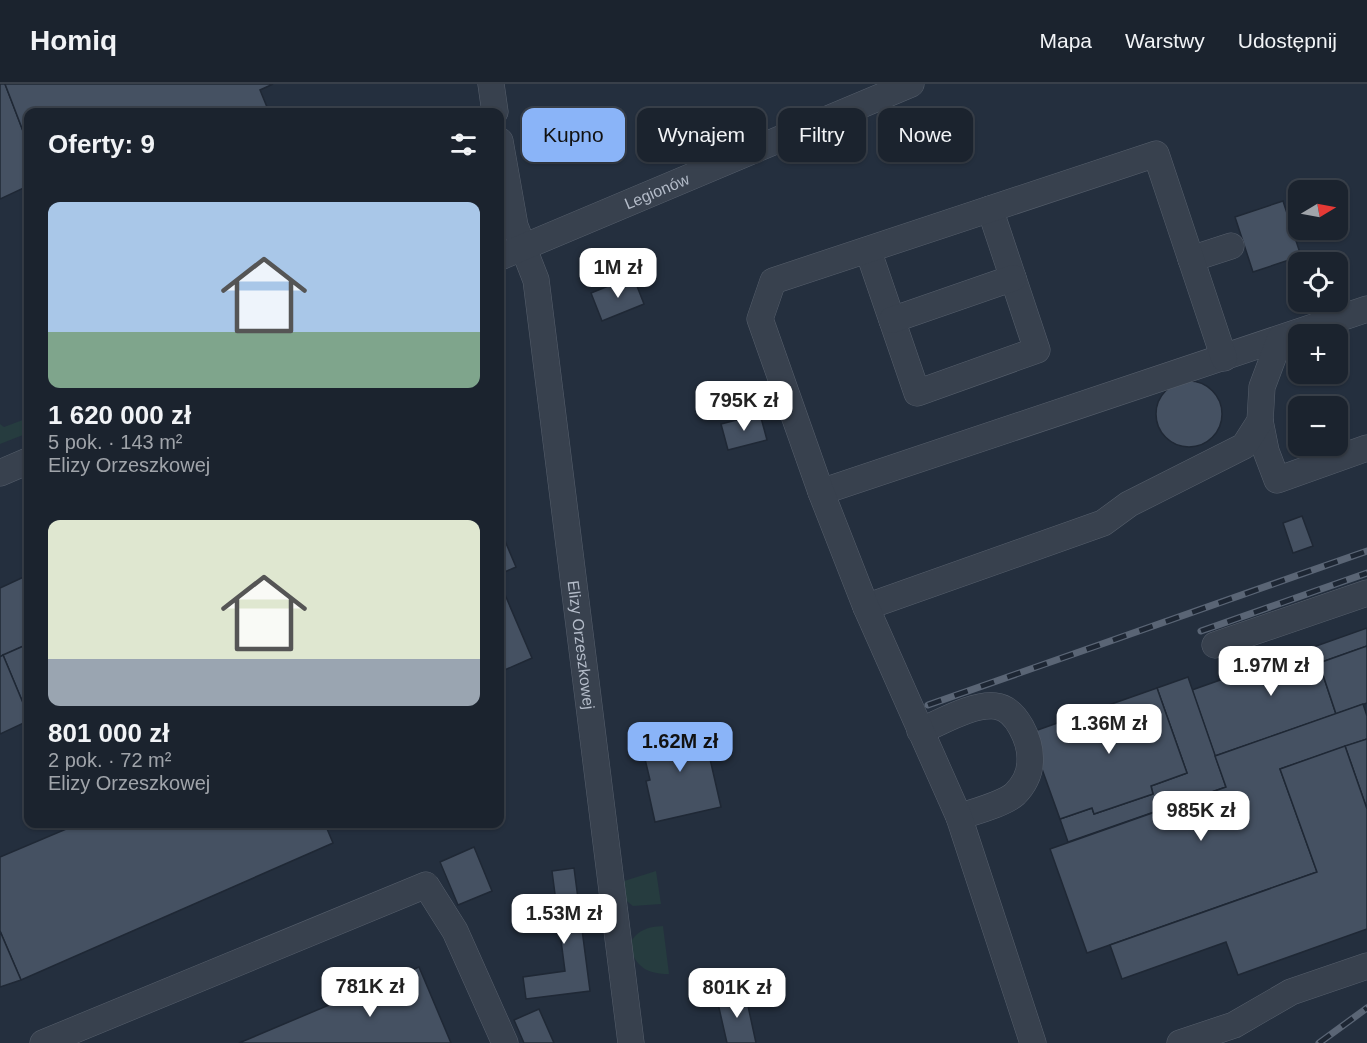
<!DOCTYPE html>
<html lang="pl">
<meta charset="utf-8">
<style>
:root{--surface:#1b232e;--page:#282f3a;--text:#f1f3f6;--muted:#a0a4aa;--line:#39404a;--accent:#8ab4f8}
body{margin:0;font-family:Helvetica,sans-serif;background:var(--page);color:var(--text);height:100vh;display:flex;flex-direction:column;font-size:22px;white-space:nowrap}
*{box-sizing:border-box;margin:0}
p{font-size:20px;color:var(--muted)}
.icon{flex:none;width:33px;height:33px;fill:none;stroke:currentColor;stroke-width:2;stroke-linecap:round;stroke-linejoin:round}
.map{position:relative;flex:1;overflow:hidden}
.drawer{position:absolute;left:24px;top:24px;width:480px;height:720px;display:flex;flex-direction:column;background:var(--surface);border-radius:12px;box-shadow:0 2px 4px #0004,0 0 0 2px var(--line)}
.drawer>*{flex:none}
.top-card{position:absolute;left:522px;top:24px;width:570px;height:54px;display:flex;gap:12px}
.needle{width:39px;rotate:80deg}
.buttons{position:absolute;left:1288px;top:96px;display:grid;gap:12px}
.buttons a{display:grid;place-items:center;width:60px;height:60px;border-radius:12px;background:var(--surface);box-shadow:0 2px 4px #0004,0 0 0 2px var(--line);font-size:30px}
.price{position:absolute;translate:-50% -51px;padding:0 14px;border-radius:12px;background:#fff;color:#222;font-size:20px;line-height:39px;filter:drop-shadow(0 2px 3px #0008)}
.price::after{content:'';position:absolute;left:50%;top:36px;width:18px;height:14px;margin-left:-9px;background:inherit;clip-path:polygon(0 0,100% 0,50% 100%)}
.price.on{background:var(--accent);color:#111}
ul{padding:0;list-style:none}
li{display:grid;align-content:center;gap:12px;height:318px;padding:0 24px}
li span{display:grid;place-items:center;height:186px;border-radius:12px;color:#555}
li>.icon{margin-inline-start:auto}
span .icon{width:108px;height:108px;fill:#fffc;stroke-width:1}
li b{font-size:26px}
h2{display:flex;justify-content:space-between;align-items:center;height:72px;padding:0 24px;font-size:26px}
.tag{padding:0 21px;border-radius:12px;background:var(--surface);box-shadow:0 2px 4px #0004,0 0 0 2px var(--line);font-size:21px;line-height:54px}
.tag.on{background:var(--accent);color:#111}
header{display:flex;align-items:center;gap:36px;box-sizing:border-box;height:84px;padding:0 30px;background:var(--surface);border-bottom:2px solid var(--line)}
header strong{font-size:28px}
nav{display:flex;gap:33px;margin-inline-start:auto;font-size:21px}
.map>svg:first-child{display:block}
.green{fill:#263c3f}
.building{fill:#455162;stroke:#1f2835;stroke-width:1.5}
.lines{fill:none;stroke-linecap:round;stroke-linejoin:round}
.minor-casing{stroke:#565f6c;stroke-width:27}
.minor{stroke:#38414e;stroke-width:26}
.rail-casing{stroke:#5a6575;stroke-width:7}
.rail{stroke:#1d2633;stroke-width:4.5;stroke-dasharray:14;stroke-linecap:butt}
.labels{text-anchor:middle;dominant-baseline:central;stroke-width:4.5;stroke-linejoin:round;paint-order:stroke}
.street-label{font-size:16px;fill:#b4bcc9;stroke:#1d2633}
</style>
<header>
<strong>Homiq</strong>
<nav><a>Mapa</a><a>Warstwy</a><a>Udostępnij</a></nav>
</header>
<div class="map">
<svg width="1367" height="959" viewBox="0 0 1367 959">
<rect width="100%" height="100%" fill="#242f3e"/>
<g class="green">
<path d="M28 334V349L0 360V340L4 343Z"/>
<path d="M656 787 661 820 633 822 624 815 621 798Z"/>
<path d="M663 842 669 890C647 890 636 883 629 862 636 846 647 843 663 842Z"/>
</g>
<g class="building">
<path d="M0 0H5L28 60V102L0 115Z"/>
<path d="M5 0H273L260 6 269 28H28V60Z"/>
<path d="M1283 117 1301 172 1253 188 1235 133Z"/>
<path d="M633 192 644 220 602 237 591 209Z"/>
<circle cx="1189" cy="330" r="33"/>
<path d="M760 330 767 356 728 366 721 340Z"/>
<path d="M1302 432 1313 462 1293 469 1283 439Z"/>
<path d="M500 445 516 483 500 490Z"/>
<path d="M28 491V560L0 573V504Z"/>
<path d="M500 499 532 574 500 588Z"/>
<path d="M1367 544V562L1319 579 1336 630 1215 672 1192 606Z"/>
<path d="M28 560V631L3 571Z"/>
<path d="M1367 562V619L1336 630 1319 579Z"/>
<path d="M3 571 28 631V637L0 650V573Z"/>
<path d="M1188 593 1226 703 1068 758 1060 735 1092 724 1094 730 1153 710 1151 702 1187 689 1157 604Z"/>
<path d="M1157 604 1187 689 1151 702 1153 710 1094 730 1092 724 1060 735 1029 649Z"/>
<path d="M1363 620 1367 632V655L1280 685 1317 788 1087 869 1050 765 1226 703 1215 672Z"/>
<path d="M702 640 721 723 655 738 646 697 650 696 640 654Z"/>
<path d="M1367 655V725L1345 662Z"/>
<path d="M1345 662 1367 725V845L1238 891 1226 858 1122 895 1110 861 1317 788 1280 685Z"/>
<path d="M78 740H325L333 759 21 896 0 847V773Z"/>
<path d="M474 763 492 807 458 821 440 778Z"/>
<path d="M574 784 590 907 526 915 523 893 565 887 552 787Z"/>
<path d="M0 847 21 896 0 903Z"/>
<path d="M419 883 451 959H239Z"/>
<path d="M745 908 756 959H727L717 915Z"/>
<path d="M539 925 554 959H524L514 936Z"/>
</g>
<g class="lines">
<defs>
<g id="minor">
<path d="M491 0 495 28"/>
<path id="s1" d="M500 57 515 142 536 196 631 959"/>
<path d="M868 166 917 309 1037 266 990 125"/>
<path id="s2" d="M500 173 911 0"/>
<path d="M1191 175 1231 162"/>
<path d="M892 236 1013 194"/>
<path d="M1260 337 1266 367 1277 396 1367 364"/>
<path d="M0 389 28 377"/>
<path d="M821 408 1367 225"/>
<path d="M866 523 1103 439 1129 420 1244 362 1260 337 1262 303 1280 255"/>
<path d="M1215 561 1367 509"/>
<path d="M920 647C942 638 971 620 995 622 1017 624 1031 658 1030 677 1030 690 1023 702 1015 710 1004 720 973 728 959 733"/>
<path d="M43 959 426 801 455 847 505 959"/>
<path d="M1033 959 959 733 866 523 821 408 760 235 773 197 1156 70 1224 274"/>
<path d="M1180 959 1234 941 1291 908 1367 882"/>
</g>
</defs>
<use href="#minor" class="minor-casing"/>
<use href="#minor" class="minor"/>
<defs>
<g id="rail">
<path d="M1201 547 1367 489"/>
<path d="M928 621 1367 467"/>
<path d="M1319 959 1367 924"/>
</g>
</defs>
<use href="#rail" class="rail-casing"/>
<use href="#rail" class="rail"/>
</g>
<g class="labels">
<g class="street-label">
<text stroke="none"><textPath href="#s2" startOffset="170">Legionów</textPath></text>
<text stroke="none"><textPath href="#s1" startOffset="512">Elizy Orzeszkowej</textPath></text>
</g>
</g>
</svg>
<div class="buttons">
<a><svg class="needle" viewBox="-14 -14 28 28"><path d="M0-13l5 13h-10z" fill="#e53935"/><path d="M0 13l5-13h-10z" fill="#a0a4aa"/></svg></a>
<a><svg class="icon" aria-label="locate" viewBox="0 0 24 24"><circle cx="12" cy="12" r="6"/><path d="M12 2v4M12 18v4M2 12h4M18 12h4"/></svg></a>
<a>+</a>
<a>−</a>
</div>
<b class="price" style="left:618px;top:215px">1M zł</b>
<b class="price" style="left:744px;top:348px">795K zł</b>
<b class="price" style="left:1271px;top:613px">1.97M zł</b>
<b class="price" style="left:1109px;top:671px">1.36M zł</b>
<b class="price on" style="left:680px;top:689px">1.62M zł</b>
<b class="price" style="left:1201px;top:758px">985K zł</b>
<b class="price" style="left:564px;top:861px">1.53M zł</b>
<b class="price" style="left:370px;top:934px">781K zł</b>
<b class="price" style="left:737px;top:935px">801K zł</b>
<div class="top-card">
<a class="tag on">Kupno</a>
<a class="tag">Wynajem</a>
<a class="tag">Filtry</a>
<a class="tag">Nowe</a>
</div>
<section class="drawer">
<h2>Oferty: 9<svg class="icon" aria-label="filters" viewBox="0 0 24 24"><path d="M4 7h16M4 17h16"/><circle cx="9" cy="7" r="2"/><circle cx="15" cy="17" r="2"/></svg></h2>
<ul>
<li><span style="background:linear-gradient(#a9c7e8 70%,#7fa58c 0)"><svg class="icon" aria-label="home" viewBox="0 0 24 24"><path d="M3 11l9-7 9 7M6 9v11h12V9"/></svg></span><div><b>1 620 000 zł</b><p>5 pok. · 143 m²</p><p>Elizy Orzeszkowej</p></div></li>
<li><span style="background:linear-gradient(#dfe7d0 75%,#9aa5b1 0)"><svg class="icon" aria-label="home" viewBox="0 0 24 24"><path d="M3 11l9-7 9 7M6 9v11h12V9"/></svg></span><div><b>801 000 zł</b><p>2 pok. · 72 m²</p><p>Elizy Orzeszkowej</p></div></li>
</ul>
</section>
</div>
